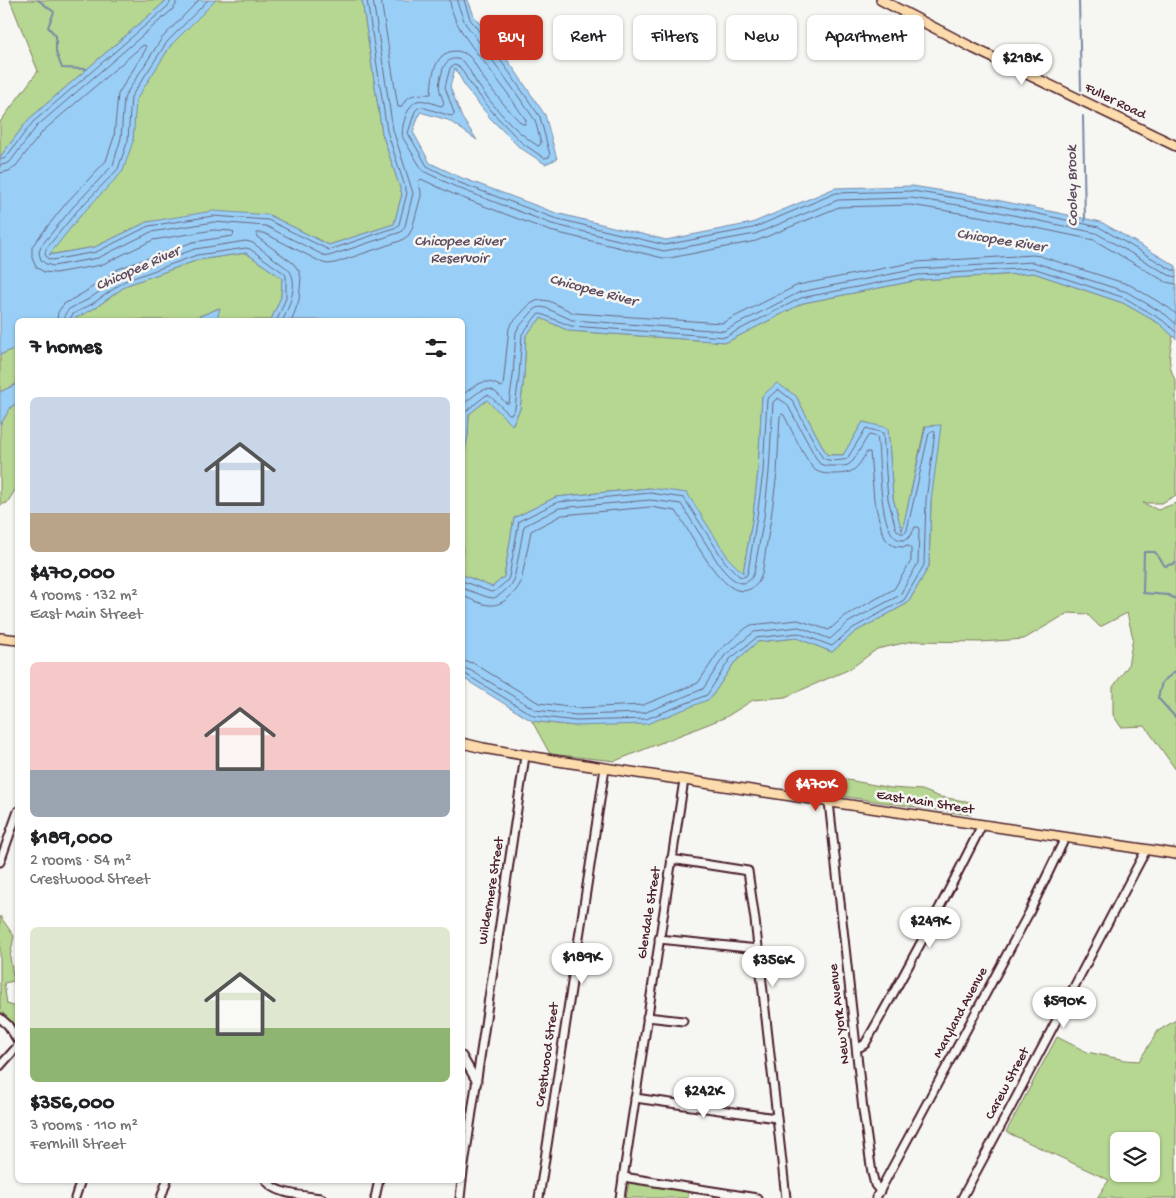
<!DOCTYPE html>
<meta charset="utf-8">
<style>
:root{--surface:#fff;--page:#f2f2f2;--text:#202124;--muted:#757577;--accent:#c8321e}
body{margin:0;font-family:"Gochi Hand",sans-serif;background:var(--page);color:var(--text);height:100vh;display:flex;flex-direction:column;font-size:19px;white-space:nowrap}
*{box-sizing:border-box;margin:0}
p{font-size:16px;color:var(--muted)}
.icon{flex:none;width:28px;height:28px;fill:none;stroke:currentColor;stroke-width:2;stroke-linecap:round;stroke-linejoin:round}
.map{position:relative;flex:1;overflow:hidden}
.side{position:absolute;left:15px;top:318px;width:450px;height:865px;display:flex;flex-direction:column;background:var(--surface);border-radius:8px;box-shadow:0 1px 4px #0004}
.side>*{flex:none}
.banner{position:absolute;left:480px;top:15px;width:475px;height:45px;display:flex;gap:10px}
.fabs{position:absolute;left:1110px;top:1132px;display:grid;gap:10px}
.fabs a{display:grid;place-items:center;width:50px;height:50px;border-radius:8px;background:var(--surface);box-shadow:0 1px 4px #0004;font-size:25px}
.price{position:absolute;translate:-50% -42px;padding:0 11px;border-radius:18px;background:#fff;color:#222;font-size:16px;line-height:32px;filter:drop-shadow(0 1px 2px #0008)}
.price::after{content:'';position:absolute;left:50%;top:30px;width:15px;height:11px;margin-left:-8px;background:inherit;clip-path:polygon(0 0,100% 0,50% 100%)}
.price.selected{background:var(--accent);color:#fff}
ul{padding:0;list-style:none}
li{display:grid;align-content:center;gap:10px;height:265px;padding:0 15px}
li span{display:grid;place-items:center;height:155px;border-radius:8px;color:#555}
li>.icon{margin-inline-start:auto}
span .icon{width:90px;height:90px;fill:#fffc;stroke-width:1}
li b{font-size:21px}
h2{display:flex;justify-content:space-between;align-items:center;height:60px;padding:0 15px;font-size:21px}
.chip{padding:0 18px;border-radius:8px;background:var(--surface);box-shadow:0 1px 4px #0004;font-size:18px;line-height:45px}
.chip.selected{background:var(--accent);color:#fff}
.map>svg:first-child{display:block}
.green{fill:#b5d791;stroke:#807b5e;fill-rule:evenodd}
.water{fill:#99cff7;stroke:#7989a5}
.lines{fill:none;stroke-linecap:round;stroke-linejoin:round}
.shore{stroke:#6a657d;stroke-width:1}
.stream{stroke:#7989a5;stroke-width:2}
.minor-casing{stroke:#4a1f2b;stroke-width:11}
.major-casing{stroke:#4a1f2b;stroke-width:12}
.minor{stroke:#f6f6f2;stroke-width:7}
.major{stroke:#fcdcac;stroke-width:9}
.labels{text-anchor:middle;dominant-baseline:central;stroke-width:5;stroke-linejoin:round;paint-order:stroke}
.street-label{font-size:14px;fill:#4a1f2b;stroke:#f6f6f2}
.water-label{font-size:15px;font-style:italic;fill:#5e4b5e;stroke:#f6f6f2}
</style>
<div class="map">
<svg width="1176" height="1198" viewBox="0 0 1176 1198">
<rect width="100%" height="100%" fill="#f6f6f2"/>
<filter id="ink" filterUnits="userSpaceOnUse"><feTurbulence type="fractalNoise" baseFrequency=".02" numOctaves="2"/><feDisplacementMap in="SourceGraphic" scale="10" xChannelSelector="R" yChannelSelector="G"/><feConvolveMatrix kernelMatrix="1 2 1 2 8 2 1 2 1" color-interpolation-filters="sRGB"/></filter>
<g filter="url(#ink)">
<g class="green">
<path d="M10 0H167L29 119 0 157V122L38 71Z"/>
<path d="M216 0H362L382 133 402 194 394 224 329 245 269 215 147 222 95 247 48 255 81 215 133 141 135 100 171 45Z"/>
<path d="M246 253 282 278 281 297 271 320H217L219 308 190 320H72L95 308 127 285 198 260Z"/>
<path d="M1034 273 1123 303 1160 324 1173 336C1169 356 1167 363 1176 382V495L1162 503H1143L1158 510 1176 503V770L1145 726 1121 727 1113 715V687L1128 666 1133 638 1127 613 1100 627 1087 614 1068 613 1024 639 981 642 913 641 877 649 850 669 785 697 753 700 726 717 615 761 550 754 532 721 575 726 710 699 734 663 757 642 797 638 832 652 855 632 908 603 929 566 931 501 925 426 902 533 893 498 888 429 863 422 843 455H827L796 396H762L758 471 753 515 743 573 650 488 556 497 514 518 504 577 492 587 463 575 462 463 468 435 469 414 487 400 496 409 513 424 520 409 524 377 526 335 541 318 569 331 727 342 803 303 919 280Z"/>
<path d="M17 347V384L0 392V355Z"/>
<path d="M17 403V490H15L7 503 0 505V425L11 407Z"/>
<path d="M837 778 891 788 922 790 940 797 971 802V815L847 797 827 793 831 782Z"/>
<path d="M0 916 14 936 10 957 14 981 4 983 7 1004 17 1007V1030L0 1011Z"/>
<path d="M1176 1020V1198H1097L1109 1180 1006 1132 1057 1037 1087 1052 1125 1060 1139 1061 1158 1031ZM1119 1141H1151V1174H1119Z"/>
<path d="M629 1182 688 1192V1198H626Z"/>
</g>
<g class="water">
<path d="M167 0H216L171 45 136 100 133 141 123 171 81 215 49 255 95 247 147 222 213 211 269 215 329 245 394 224 402 194 382 133 362 0H468L474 16 514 69 545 115 557 159 545 164 519 147 491 119 466 88 455 68 450 87 462 118 477 140 448 120 420 112 413 132 430 163 462 178 556 213 666 240 752 223 835 188 912 186 987 198 1101 222 1176 266V339L1160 324 1123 303 1034 273 919 280 803 303 727 342 569 331 541 318 526 335 524 377 520 409 512 425 487 400 469 414 468 435 463 463 462 320H271L281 297 282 278 246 253 198 260 127 285 95 308 72 320H18L17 347 0 355V157L29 119Z"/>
<path d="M220 308 217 320H190Z"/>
<path d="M777 383 796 396 827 455H843L863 422 888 428 893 498 902 531 926 426 941 425 931 501 929 566 908 603 855 632 832 652 797 638 757 642 734 663 710 699 647 724 575 726 532 721 463 678V575L492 587 504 577 514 518 556 497 650 488 687 493 729 559 743 573 753 515 758 471 762 396Z"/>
<path d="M17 384V403L11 407 0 425V392Z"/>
</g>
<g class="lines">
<g class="shore">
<path d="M199 0 162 38 126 94 124 99 121 138 113 165 73 207 41 246 39 253 41 260 46 264 53 266 98 258 151 232 214 222 266 226 323 255 329 256 401 232 405 226 413 193 393 130 373 0"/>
<path d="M208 0 167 42 131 97 128 140 118 169 77 211 46 249 45 254 48 259 52 260 96 252 149 226 213 216 268 220 329 250 397 227 399 224 407 193 387 131 367 0"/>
<path d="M381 0 398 107H401C410 92 416 95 431 94 432 79 433 52 455 51 460 51 465 53 469 56 476 63 478 72 484 79 496 95 508 110 522 124H525L526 120C516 106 507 92 497 79 482 58 451 26 450 0"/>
<path d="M458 0V5L465 23 504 76 535 120 541 143 540 145 538 146C513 130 492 105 476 82 471 75 468 63 460 60 452 56 445 62 443 69 438 86 438 87 444 103L443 105 441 106C434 104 424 99 417 101 407 105 400 130 403 138L423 171 458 188 552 224 664 251 755 234 838 200 911 198 985 209 1096 233 1169 275 1176 277"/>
<path d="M464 0 470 19 509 72 540 117 550 155 549 157 544 158 522 143 495 115 471 85 460 67 454 65 450 68 445 87 454 113V115L451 116 422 107 418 108 415 111 408 133 427 166 460 183 554 218 665 245 753 228 836 193 912 191 987 203 1099 227 1172 270H1176"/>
<path d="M0 159H4L6 157 33 122 168 6 170 3V0"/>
<path d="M0 165 6 164 10 162 37 126 172 10 176 5V0"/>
<path d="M0 173 9 171 15 167 43 131 142 46 145 45 146 47V49L118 94 114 137 106 161 67 202 36 241 32 247V258L36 267 44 272 55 273 101 265 153 240 213 230 232 231 234 233 233 236 193 242 118 269 85 292 64 304 58 312 57 320"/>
<path d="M65 320V314L69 309 89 299 123 275 195 249 246 241 253 243 288 269C300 282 289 306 283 320"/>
<path d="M71 320V317L73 314 92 304 125 281 197 255 246 248 250 249 284 273 286 276V298L277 320"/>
<path d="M292 320 299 300 301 278 299 271 293 263 257 237V233H264L323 263 328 264 335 263 400 241 408 236 412 229 421 196V191L418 182 421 179 455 195 550 231 663 258H670L756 241 839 207 911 205 984 217 1094 240 1166 282 1176 284"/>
<path d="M462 395C476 385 484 376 501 387L503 386 509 328 512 323 529 305 536 301 541 300 549 301 574 313 722 323 798 285 916 262 1033 255 1040 256 1130 285 1169 308 1176 314"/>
<path d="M462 405C471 399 483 384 494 391 499 394 502 400 506 403H509L513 376 516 332 518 328 533 311 537 308 541 307 546 308 572 320 724 331 800 292 917 269 1033 262 1127 292 1166 315 1176 324"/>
<path d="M462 436 465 412 485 396 488 395 491 397 509 414H512L515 408 519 376 522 334 537 315 541 314 571 326 725 337 801 298 918 275 1033 268 1125 298 1162 320 1176 332"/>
<path d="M462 581 491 592 495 591 507 581 509 577 519 521 558 502 650 493 684 498 725 562 739 576 742 577 746 576 748 572 757 516 763 472 767 399 777 390H779L792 400 822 457C827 462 840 461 847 459L866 428 883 433 888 499 896 529 900 533H905L907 530 929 433 932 431 935 432 926 500 924 565 904 600 853 628 832 646 798 633 756 638 730 659 707 695 646 719 576 721 534 716 467 675 462 674"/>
<path d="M462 588 487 597 494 598 500 595 511 585 514 580 524 526 559 508 650 500 681 504C690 518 699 533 708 547 716 559 723 574 736 581 744 586 751 581 754 573L764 517 769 472 773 402 778 398 787 404 817 460 820 464 826 466H843L848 465 853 461 868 436 870 435 877 437C881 454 877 540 902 540 910 540 912 533 915 527H918L919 529 918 563 900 595 849 622 830 639 799 627 754 632 725 655 703 689 644 713 576 715 536 710 470 670 462 668"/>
<path d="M462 596C480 602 492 612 508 598 514 593 518 589 521 582L531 531 562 515 650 507 676 511C690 532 711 574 731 587 737 591 744 592 750 589 757 586 760 580 762 574L771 518 777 473 780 416 782 414 784 415C790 427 807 463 815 470 821 474 827 474 834 474 855 474 857 468 867 452H870L874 500 883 535 888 542 894 546 902 547 909 546 911 549V561L894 589 845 616 829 630 798 620 751 625 746 628 720 650 698 683 643 705 576 708 539 703 473 663 462 661"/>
</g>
<g class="stream">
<path d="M38 0 54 12 48 27 56 36V52L62 68 87 69"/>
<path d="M1079 0 1081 90"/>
<path d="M1083 116 1085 221"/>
<path d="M1176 563 1165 566 1155 552H1144L1143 593 1168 595 1176 599"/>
<path d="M1176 671 1162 682 1158 698 1176 718"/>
</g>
<defs>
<g id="minor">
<path d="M829 802 863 1110 872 1173 875 1185 880 1191"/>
<path d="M671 859 748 871 755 920 786 1198"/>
<path d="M0 862 18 811"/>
<path d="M659 939 758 949"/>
<path d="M647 1017 683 1021"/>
<path d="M0 1018 8 1025 18 1041"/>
<path d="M857 1048 860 1047 865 1044C906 972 945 899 982 825"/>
<path d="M462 1056 477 1082"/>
<path d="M0 1066 16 1048 18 1045"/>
<path d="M635 1098 776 1118"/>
<path d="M623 1177 757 1198"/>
<path d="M462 1179 525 756"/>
<path d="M266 1180C275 1195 304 1195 321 1198"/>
<path d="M75 1198 81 1180"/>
<path d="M161 1198 167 1180"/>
<path d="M375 1198 379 1180"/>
<path d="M460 1198 462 1180"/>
<path d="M539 1198 605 768"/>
<path d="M620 1198 684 780"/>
<path d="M876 1198 1029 913 1065 838"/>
<path d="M962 1198 1012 1105 1146 850"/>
</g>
<g id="major">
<path d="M881 0 973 48 1176 146"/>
<path d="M0 638 18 640"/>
<path d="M462 743 483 748 558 761 1176 854"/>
</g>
</defs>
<use href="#minor" class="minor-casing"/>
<use href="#major" class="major-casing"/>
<use href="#minor" class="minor"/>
<use href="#major" class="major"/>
</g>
</g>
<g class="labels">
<g class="street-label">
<text transform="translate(1115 102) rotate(26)">Fuller Road</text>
<text transform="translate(925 803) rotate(9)">East Main Street</text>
<text transform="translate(492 891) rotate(-81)">Wildermere Street</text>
<text transform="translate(650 913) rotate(-81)">Glendale Street</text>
<text transform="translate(961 1013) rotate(-62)">Maryland Avenue</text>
<text transform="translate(840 1014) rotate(-97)">New York Avenue</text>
<text transform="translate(548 1055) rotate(-82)">Crestwood Street</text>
<text transform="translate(1008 1084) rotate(-62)">Carew Street</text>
</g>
<g class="water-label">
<text transform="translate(1073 186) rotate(-91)">Cooley Brook</text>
<text transform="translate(1001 241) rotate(9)">Chicopee River</text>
<text x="459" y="242">Chicopee River<tspan x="459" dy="17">Reservoir</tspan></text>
<text transform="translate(138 269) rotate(-24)">Chicopee River</text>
<text transform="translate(593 291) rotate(15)">Chicopee River</text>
</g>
</g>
</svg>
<div class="fabs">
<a><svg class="icon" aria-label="layers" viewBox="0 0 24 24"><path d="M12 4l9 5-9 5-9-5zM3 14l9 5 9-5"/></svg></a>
</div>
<b class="price" style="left:1022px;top:86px">$218K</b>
<b class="price selected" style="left:816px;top:812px">$470K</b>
<b class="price" style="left:930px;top:949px">$249K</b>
<b class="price" style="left:582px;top:985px">$189K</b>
<b class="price" style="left:773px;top:988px">$356K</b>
<b class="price" style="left:1064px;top:1029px">$590K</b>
<b class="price" style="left:704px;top:1119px">$242K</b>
<div class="banner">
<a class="chip selected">Buy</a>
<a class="chip">Rent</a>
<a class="chip">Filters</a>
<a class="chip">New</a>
<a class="chip">Apartment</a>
</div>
<section class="side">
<h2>7 homes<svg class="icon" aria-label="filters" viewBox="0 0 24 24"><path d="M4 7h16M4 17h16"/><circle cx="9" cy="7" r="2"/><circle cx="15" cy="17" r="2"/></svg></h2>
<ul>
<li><span style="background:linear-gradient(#c9d6e8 75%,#b9a48a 0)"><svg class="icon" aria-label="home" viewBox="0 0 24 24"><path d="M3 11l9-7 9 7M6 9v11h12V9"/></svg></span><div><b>$470,000</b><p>4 rooms · 132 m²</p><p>East Main Street</p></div></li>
<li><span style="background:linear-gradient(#f6c9c9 70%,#9aa5b1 0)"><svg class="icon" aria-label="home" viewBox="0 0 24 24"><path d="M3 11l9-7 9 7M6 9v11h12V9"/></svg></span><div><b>$189,000</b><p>2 rooms · 54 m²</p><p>Crestwood Street</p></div></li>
<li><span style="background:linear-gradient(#dfe7d0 65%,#8fb573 0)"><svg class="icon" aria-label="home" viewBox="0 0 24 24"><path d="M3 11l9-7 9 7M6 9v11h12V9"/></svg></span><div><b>$356,000</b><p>3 rooms · 110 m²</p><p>Fernhill Street</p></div></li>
</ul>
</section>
</div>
